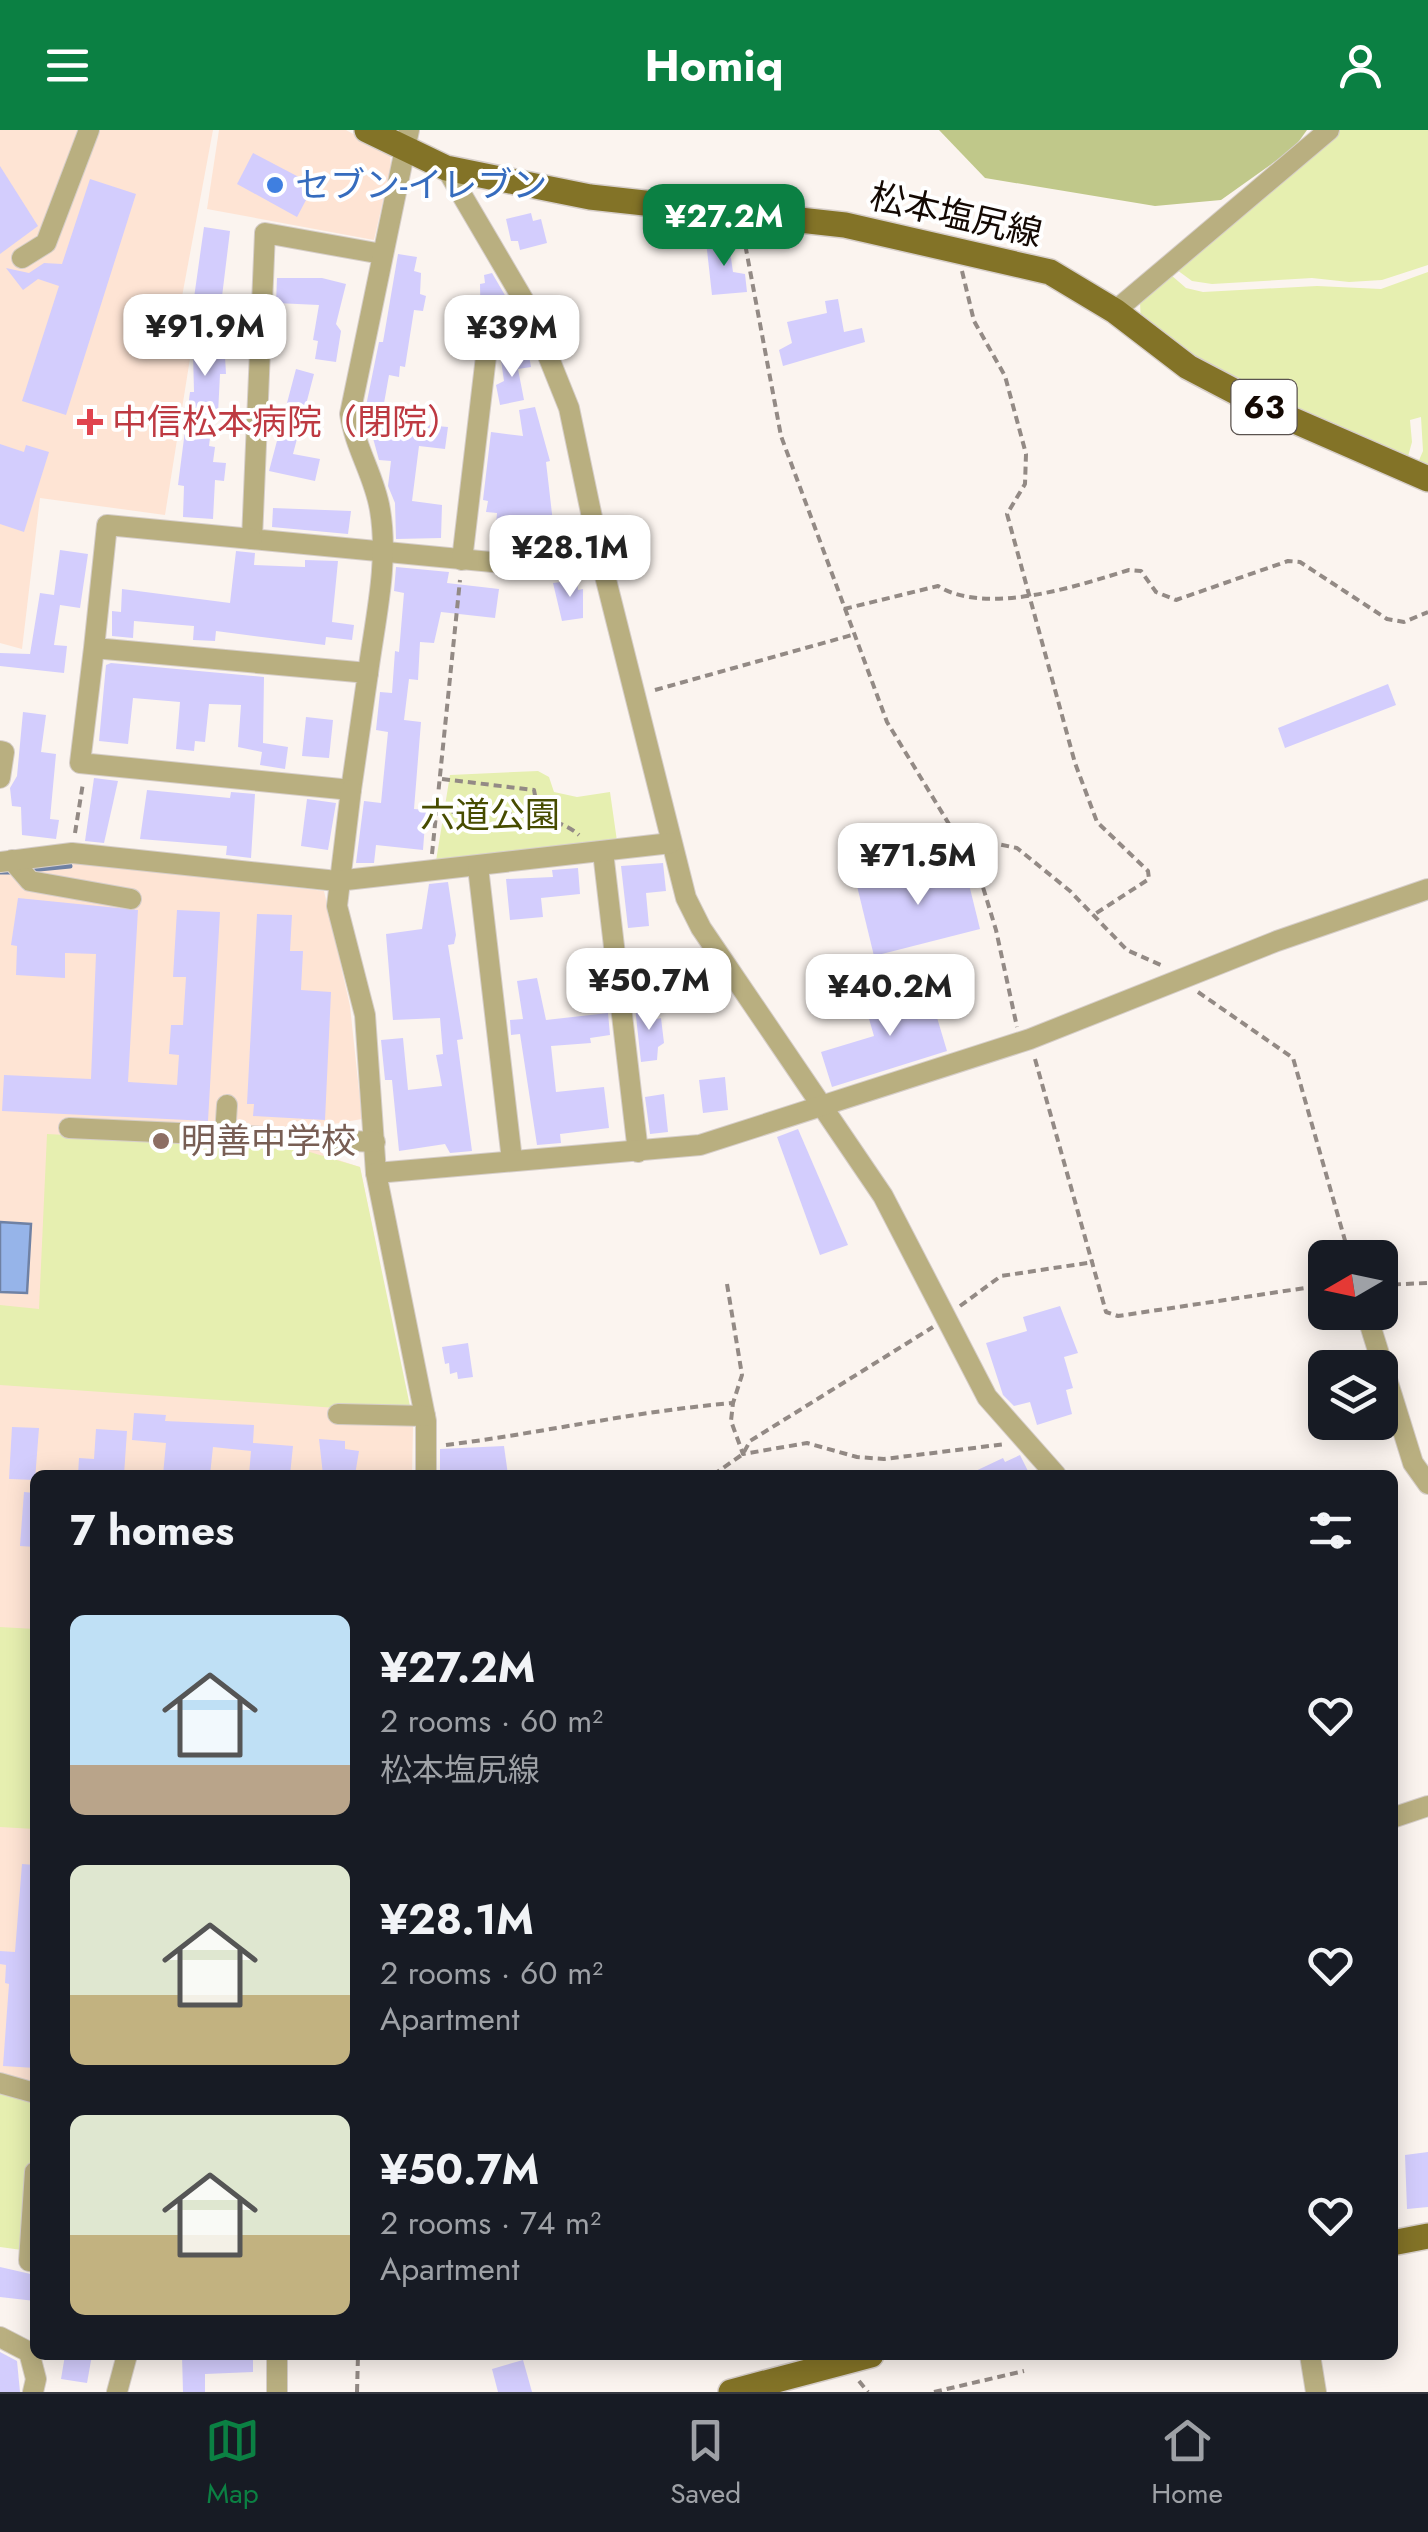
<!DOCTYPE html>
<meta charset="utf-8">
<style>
:root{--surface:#171b24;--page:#20242c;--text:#f1f3f6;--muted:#9ea1a6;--line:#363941;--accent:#0b8043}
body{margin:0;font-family:Jost,"Noto Sans JP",sans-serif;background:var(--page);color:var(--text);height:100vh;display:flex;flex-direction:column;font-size:38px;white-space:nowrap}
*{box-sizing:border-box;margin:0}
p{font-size:32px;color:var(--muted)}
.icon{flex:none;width:55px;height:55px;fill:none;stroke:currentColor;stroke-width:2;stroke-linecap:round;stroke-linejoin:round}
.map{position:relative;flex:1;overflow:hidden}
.panel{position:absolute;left:30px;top:1340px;width:1368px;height:890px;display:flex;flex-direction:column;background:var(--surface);border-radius:15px;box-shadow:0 5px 25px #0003}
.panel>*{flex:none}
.needle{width:65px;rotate:261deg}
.tools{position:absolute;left:1308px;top:1110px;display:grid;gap:20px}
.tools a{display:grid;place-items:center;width:90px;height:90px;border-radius:15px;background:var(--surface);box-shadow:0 5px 25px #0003;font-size:50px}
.price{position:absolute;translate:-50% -85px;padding:0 22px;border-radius:20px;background:#fff;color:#222;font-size:32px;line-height:65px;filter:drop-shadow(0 2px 5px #0008)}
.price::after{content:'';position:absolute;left:50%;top:60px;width:30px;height:22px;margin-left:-15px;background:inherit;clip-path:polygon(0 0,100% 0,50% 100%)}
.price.current{background:var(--accent);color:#fff}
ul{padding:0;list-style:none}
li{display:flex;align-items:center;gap:30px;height:250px;padding:0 40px}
li span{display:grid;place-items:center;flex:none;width:280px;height:200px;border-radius:15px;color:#555}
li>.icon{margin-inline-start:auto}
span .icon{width:120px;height:120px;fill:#fffc;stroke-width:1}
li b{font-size:42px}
h2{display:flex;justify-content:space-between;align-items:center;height:120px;padding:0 40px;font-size:42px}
header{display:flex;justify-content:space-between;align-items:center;height:130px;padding:0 40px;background:var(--accent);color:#fff;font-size:45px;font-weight:700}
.menu{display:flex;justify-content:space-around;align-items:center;height:140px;border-top:2px solid var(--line);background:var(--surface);font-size:28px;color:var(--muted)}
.menu a{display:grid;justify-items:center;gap:5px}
.menu .current{color:var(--accent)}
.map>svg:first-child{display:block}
.built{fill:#fee4d4}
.green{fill:#e6efb0}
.forest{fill:#c0c88a}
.water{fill:#96b4e9;stroke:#6f81a4;stroke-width:2.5}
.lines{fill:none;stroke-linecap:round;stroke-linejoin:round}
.stream{stroke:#6f81a4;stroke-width:5}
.building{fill:#d3cdfd}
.minor-casing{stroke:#d6cec9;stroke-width:22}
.major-casing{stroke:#d6cec9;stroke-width:28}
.path{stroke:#938a85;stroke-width:4;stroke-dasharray:8 5;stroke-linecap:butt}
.minor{stroke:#b9af80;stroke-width:20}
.major{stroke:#837327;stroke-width:25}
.shop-dot{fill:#3f7fe0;stroke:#fff;stroke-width:4}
.health-dot{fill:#e0444e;stroke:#fff;stroke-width:4}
.education-dot{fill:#8d6e63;stroke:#fff;stroke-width:4}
.labels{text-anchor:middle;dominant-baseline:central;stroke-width:8;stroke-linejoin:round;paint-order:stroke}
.shield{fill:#fff;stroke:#5a534f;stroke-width:2.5}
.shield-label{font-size:32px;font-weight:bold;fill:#140903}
.shop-label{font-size:35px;fill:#366cbe;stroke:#fff;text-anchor:start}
.street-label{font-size:35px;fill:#140903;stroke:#fff}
.health-label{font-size:35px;fill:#be3a42;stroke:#fff;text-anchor:start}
.park-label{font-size:35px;fill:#474c00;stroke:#fff}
.education-label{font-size:35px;fill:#785e54;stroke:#fff;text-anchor:start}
</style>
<header><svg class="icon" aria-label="menu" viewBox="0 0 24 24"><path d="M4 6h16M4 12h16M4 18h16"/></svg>Homiq<svg class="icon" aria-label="person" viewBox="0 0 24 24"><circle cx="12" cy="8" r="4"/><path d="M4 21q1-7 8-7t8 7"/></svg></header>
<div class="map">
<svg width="1428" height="2262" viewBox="0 0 1428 2262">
<rect width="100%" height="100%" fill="#fbf4ef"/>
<g class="built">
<path d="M0 0H213L173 215 192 216 165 385 40 368 22 519 0 513Z"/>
<path d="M219 0H346L390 24 391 36 374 110 207 79Z"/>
<path d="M86 733 324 761 350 876 362 989 322 996 323 1025 360 1037 413 1297 412 1345H35V1956L0 1947V740Z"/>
</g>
<g class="green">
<path d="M1340 0H1428V135L1382 150 1349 152 1312 148 1212 154 1192 151 1177 140Z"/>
<path d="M1428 142V339L1417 335 1423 321 1421 287 1410 290 1412 312 1407 330 1186 230 1141 194 1140 172 1171 145 1186 158 1203 162 1317 156 1381 159Z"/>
<path d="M538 641 549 647 554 662 577 667 610 662 617 711 436 731 450 645Z"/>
<path d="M47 1004 293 1017 360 1037 410 1276 337 1278 0 1255V1175L39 1179Z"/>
<path d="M0 1497 35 1499V1699L0 1697Z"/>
<path d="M0 1958 35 1969C35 2021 26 2068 22 2120L0 2117Z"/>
</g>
<path class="forest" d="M939 0H1307L1294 18 1221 70 1155 76 985 48Z"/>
<path class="water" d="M0 1092 31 1094 27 1163 0 1162Z"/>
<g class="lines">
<g class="stream">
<path d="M29 740 70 736"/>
<path d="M0 742H12"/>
</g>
</g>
<g class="building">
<path d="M253 23 314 55 297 87 237 54Z"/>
<path d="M0 36 38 96 0 124Z"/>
<path d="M90 49 136 64 66 285 22 271 59 156 38 149 23 160 6 138 29 143 44 133 62 134Z"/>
<path d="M531 83 533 91 541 89 547 113 520 120 518 111H511L506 89Z"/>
<path d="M204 97 230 101 219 191H223L226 244H220L218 284 213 283 209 316 215 317 213 332 226 333 224 351 215 350 213 389 183 387 184 356 178 355 190 262H194L192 182Z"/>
<path d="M728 108 733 142 745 144 747 162 712 165 706 111Z"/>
<path d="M398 124 417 127 414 141 421 143 420 164 426 166 423 181 414 180 405 237 400 236 399 247 389 245 383 279 366 276 379 212H383Z"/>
<path d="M492 143 506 167 513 198 481 206 480 154 485 153 484 145Z"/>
<path d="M277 148H322L346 154 336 194 341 201 336 232 315 229 318 211 313 210 319 175 276 173Z"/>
<path d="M838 169 844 202 862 198 865 212 783 236 779 220 792 213 787 192 827 183 825 171Z"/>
<path d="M529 225 531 237 518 239 524 270 500 275 496 255 504 251 501 230Z"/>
<path d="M296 239 314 244 293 324 320 329 315 351 269 341Z"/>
<path d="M535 277 550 331 546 332 554 401 558 400 560 415 520 421 494 418 497 383 486 382 488 371 483 370 491 302 523 306 519 280Z"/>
<path d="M368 290 448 297 445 319 419 316 412 371 442 375 441 408 396 409 395 373 388 356 391 331 379 330Z"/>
<path d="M0 314 24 322 26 315 49 322 24 402 0 394Z"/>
<path d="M273 378 351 381 348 404 272 397Z"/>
<path d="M60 420 88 424 80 478 60 475 54 515 67 516 64 543 0 536V523L30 524 40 463 54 465Z"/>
<path d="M236 421 255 423 254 435 305 437V430L338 431 332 492 354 495 352 510 326 507 325 515 216 501 215 511 193 510 194 496 134 491 133 508 112 506V481L121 482 122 459 230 473Z"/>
<path d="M396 437 449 442 447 453 499 459 495 488 441 482 434 513 420 512 418 550 409 549 404 590 421 592 414 679 426 680 423 720 376 715 374 733H356L364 671 381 673 388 602 376 600 380 562 392 563 395 521 399 522 404 463 394 461Z"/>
<path d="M577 450 578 460 583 459V488L562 491 553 453Z"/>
<path d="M111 533 264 547 263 613 288 617 285 639 260 635 262 622 238 617 241 575 209 574 205 612 195 611 194 621 176 619 180 572 133 568 128 614 99 611 106 535Z"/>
<path d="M1388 554 1396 575 1285 618 1278 598Z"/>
<path d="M23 582 46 585 41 622 56 624 50 689 59 690 56 709 22 705 21 677 12 676 10 658 17 646Z"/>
<path d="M306 587 333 590 329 628 302 626Z"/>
<path d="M94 648 118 651 104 713 85 711Z"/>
<path d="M147 660 230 668 231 662 255 664 251 728 226 725 227 716 140 709Z"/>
<path d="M307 669 336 673 328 720 301 716Z"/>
<path d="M963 730 980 799 874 826 857 756Z"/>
<path d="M663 733 666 761 646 763 649 796 628 798 621 736Z"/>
<path d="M578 738 580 764 541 768 543 787 510 790 506 749 553 747 552 740Z"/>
<path d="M448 752 456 805 454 814 448 815 463 909 457 910 472 1021 450 1023 445 1014 399 1021 392 950H385L381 910 403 908 408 960 442 956 436 925 443 924 440 888 393 890 386 804 422 799 429 754Z"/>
<path d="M18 768 138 780 128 952 177 955 179 925 169 924 171 895H183L186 847H173L177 780 220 782 208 991 2 981 4 945 91 949 96 824 65 823V848L16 845 17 816 11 815Z"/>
<path d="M257 784 292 785 290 821H303L301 860 331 862 325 990 253 986 254 974H247Z"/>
<path d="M537 848 546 890 608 883 610 905 590 908 591 913 551 916 556 962 604 957 609 998 560 1004 561 1013 537 1015 520 904 511 905 510 890 523 889 517 851Z"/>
<path d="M927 854 947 921 832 957 821 922 874 906 867 882 891 875 888 865Z"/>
<path d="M653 874 657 889 661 888 664 913 658 917 657 930 641 932 635 877Z"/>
<path d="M725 947 728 980 703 983 699 950Z"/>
<path d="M664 964 668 1002 650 1004 645 967Z"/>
<path d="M798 999 848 1115 820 1125 777 1007Z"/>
<path d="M1060 1176 1078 1223 1064 1227 1073 1258 1066 1260 1072 1284 1037 1295 1030 1272 1014 1276 1003 1265 986 1213 1027 1201 1023 1187Z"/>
<path d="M468 1213 473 1247 458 1249 457 1242 450 1244 449 1233 445 1234 442 1217Z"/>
<path d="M134 1283 166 1285 165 1291 254 1295 253 1313 293 1316 290 1345H249L251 1321 213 1317 210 1345H163L166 1313 132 1310Z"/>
<path d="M12 1297 39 1298 35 1350 9 1349Z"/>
<path d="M96 1299 127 1301 124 1345H78L79 1328 94 1329Z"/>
<path d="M319 1309 345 1311V1319L359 1321 355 1345H323Z"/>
<path d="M504 1316 508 1345H440V1319Z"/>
<path d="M1020 1325 1030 1345H967L1003 1328 1005 1332Z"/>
<path d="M24 1362 35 1363V1417L20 1416Z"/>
<path d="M22 1734 35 1735V1938L3 1936 9 1854 5 1853 6 1835 0 1834V1821L15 1822Z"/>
<path d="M1428 2022V2077L1407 2079 1405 2025Z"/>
<path d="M0 2137 35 2145V2171L0 2167Z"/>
<path d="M0 2222 17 2231 20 2262H0Z"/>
<path d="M65 2225H92L87 2253 61 2249Z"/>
<path d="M182 2225H253V2242L205 2244V2262H183Z"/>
<path d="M523 2230 532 2262H498L492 2239Z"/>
</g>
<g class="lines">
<defs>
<g id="minor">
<path d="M446 38 530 181 569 278 601 430 686 768 701 798 883 1066 987 1267 1056 1345"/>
<path d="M382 124 265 103 252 409 554 438 601 430"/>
<path d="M22 128 46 113 89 0"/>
<path d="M1115 181 1329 0"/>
<path d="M462 430 487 218 544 209"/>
<path d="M94 518 80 633 351 660 368 543 94 518 107 395 252 409"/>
<path d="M368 543C375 490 389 433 380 380 375 347 355 318 350 284L409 0"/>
<path d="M0 621 4 622 0 648"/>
<path d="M351 660 337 776 365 885 376 1043 426 1291V1345"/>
<path d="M603 722 638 1022"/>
<path d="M12 730 30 751 131 769"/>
<path d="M0 732 72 723 337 751 671 713"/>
<path d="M478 737 512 1030"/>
<path d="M69 998 375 1012"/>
<path d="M225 1005 227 975"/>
<path d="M376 1043 700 1015 1030 909 1277 811 1428 759"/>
<path d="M1366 1182 1413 1333 1428 1354"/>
<path d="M338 1284 425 1286"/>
<path d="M1392 1688 1428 1676"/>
<path d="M0 1953 35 1963"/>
<path d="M35 2042 29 2131 35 2132"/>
<path d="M0 2207 29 2222 36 2249 33 2262"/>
<path d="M1310 2225 1316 2262"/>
<path d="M117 2262 127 2225"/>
<path d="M277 2262V2225"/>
</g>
<g id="major">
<path d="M367 0 446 38 590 67 845 95 1050 142 1115 181 1188 237 1272 281 1428 349"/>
<path d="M1392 2113 1428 2106"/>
<path d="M731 2262 871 2225"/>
</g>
</defs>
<use href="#minor" class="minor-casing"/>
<use href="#major" class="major-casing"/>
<g class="path">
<path d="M743 103 781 306 887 592 952 699 968 708 1017 718 1070 761 1127 820 1163 836"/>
<path d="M962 141 974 191 1005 246 1026 324 1025 354 1007 384 1075 633 1097 692 1148 741 1149 749 1095 784"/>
<path d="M844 479 938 456C987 486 1077 456 1129 440L1141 441 1156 462 1176 470 1288 431 1300 432 1387 489 1404 492 1428 482"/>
<path d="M655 560 852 505"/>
<path d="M442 649 534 660 539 687"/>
<path d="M439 681C479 685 551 679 579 705"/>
<path d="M75 703 83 653"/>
<path d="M968 708 996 800 1017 897"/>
<path d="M432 724 460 450"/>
<path d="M1198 862 1293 928 1350 1128"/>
<path d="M845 866 846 872"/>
<path d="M1035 929 1106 1182 1118 1186 1325 1155"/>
<path d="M727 1154 742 1245 733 1273"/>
<path d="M1380 1155 1428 1153"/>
<path d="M960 1176 1001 1146 1094 1132"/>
<path d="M446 1315C542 1303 636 1281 733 1273L731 1291 743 1324 807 1313 857 1327 884 1329 1006 1314"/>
<path d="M713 1345 743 1324 750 1311 933 1197"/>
<path d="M859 2251 868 2262"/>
<path d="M357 2262 358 2225"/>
<path d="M934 2262 1024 2241"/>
</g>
<use href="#minor" class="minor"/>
<use href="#major" class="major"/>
</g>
<circle class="shop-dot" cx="275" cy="55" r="10"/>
<path class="health-dot" d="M85 277h10v10h10v10h-10v10h-10v-10h-10v-10h10z"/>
<circle class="education-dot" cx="161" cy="1011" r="10"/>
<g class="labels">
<rect class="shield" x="1231.5" y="250" width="65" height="54" rx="8"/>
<g class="shield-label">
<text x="1264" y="277">63</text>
</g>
<g class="shop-label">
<text x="295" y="55">セブン-イレブン</text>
</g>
<g class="street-label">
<text transform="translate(956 85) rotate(13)">松本塩尻線</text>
</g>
<g class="health-label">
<text x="112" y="292">中信松本病院（閉院）</text>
</g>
<g class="park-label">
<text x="490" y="685">六道公園</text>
</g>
<g class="education-label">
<text x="181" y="1011">明善中学校</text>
</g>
</g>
</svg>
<div class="tools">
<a><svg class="needle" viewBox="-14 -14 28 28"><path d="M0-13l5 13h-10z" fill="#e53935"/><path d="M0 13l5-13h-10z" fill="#9ea1a6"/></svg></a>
<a><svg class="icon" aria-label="layers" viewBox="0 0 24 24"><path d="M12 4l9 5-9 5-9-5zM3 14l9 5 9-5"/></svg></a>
</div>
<b class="price current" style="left:724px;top:139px">¥27.2M</b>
<b class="price" style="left:205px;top:249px">¥91.9M</b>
<b class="price" style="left:512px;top:250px">¥39M</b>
<b class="price" style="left:570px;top:470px">¥28.1M</b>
<b class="price" style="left:918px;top:778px">¥71.5M</b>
<b class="price" style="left:649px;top:903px">¥50.7M</b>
<b class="price" style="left:890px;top:909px">¥40.2M</b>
<section class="panel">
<h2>7 homes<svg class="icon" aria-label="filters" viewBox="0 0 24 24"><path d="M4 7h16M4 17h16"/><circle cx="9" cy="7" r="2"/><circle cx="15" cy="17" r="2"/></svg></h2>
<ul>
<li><span style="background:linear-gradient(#bfe0f5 75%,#b9a48a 0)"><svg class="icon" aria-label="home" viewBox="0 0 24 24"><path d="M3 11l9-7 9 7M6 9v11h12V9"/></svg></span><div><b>¥27.2M</b><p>2 rooms · 60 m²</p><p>松本塩尻線</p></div><svg class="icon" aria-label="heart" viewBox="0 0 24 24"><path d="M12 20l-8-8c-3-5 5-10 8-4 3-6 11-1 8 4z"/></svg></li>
<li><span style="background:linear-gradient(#dfe7d0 65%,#c2b280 0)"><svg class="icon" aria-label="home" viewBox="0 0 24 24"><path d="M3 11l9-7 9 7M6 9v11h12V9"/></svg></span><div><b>¥28.1M</b><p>2 rooms · 60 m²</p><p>Apartment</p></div><svg class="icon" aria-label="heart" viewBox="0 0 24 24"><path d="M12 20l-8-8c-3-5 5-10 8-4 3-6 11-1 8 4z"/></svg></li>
<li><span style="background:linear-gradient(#dfe7d0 60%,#c2b280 0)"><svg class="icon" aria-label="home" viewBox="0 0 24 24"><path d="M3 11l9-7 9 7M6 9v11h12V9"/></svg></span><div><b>¥50.7M</b><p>2 rooms · 74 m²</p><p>Apartment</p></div><svg class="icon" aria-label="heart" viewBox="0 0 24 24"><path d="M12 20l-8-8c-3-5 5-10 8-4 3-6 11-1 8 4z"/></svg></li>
</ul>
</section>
</div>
<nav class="menu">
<a class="current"><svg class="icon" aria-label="map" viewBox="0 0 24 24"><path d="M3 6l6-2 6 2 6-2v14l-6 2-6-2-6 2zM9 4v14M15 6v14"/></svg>Map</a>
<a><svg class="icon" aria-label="saved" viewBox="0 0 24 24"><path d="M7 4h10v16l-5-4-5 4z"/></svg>Saved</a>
<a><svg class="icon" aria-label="home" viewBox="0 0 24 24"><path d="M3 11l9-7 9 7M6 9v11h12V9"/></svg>Home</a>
</nav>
